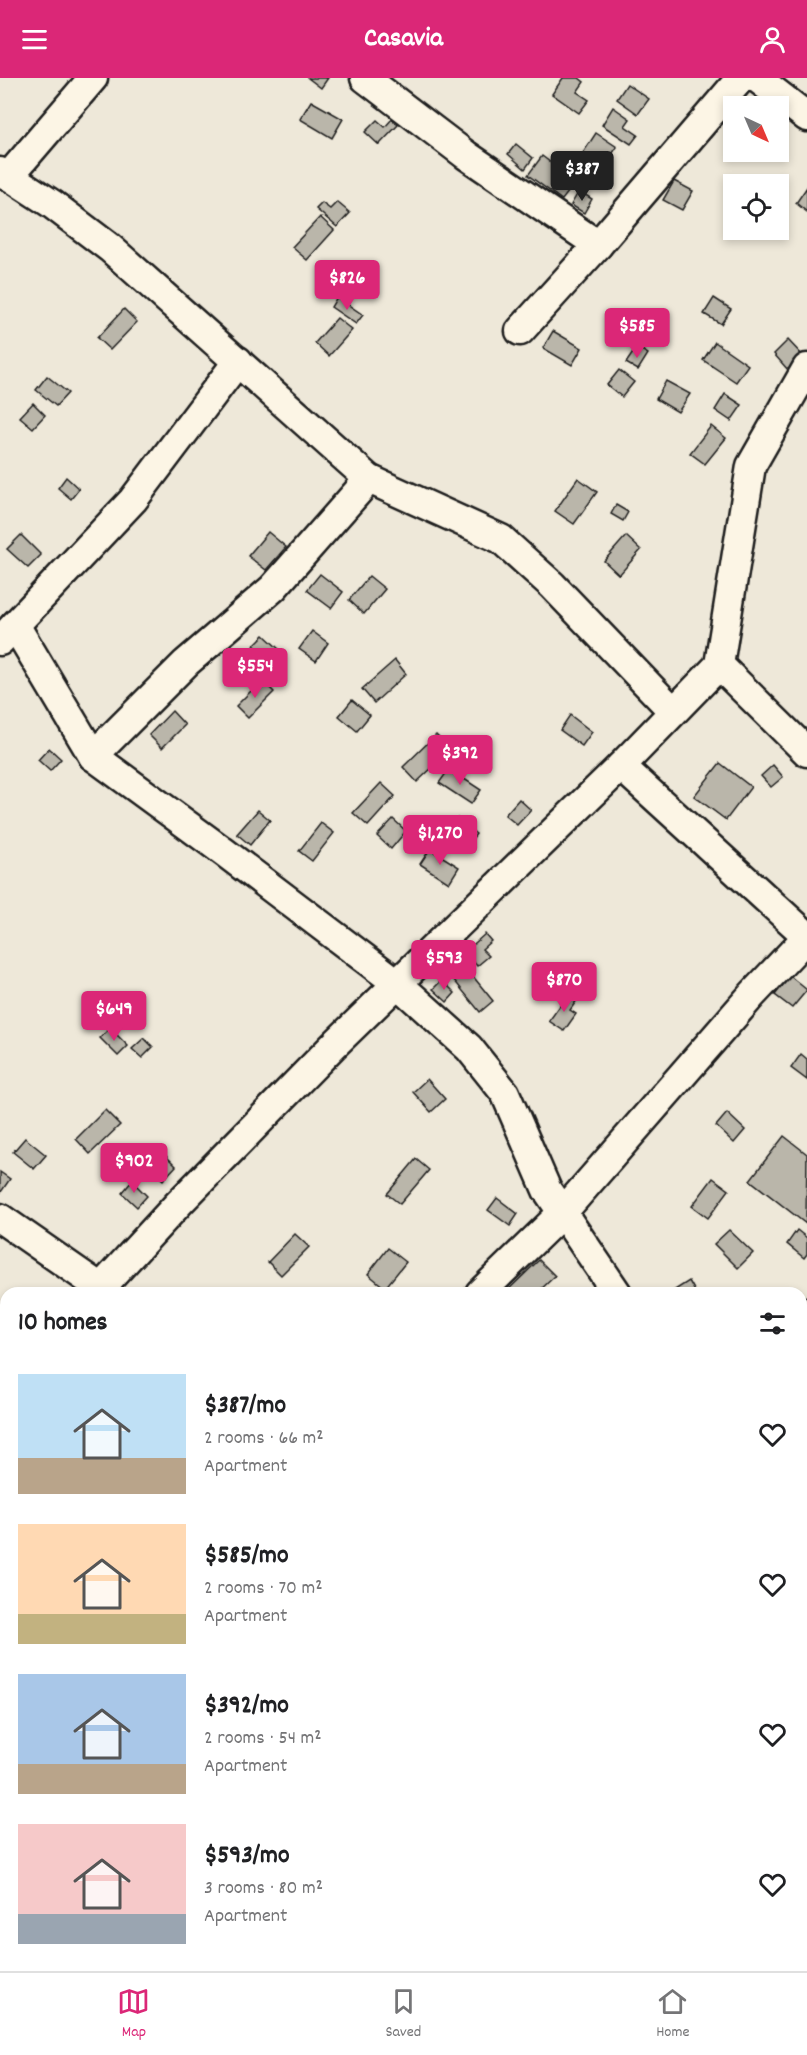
<!DOCTYPE html>
<meta charset="utf-8">
<style>
:root{--surface:#fff;--page:#f6f6f6;--text:#202124;--muted:#757577;--line:#e0e0e0;--accent:#db2777}
body{margin:0;font-family:Dekko,sans-serif;background:var(--page);color:var(--text);height:100vh;display:flex;flex-direction:column;font-size:22px;white-space:nowrap}
*{box-sizing:border-box;margin:0}
p{font-size:20px;color:var(--muted)}
.icon{flex:none;width:33px;height:33px;fill:none;stroke:currentColor;stroke-width:2;stroke-linecap:round;stroke-linejoin:round}
.map{position:relative;flex:1;overflow:hidden}
.panel{position:absolute;left:0px;top:1209px;width:807px;height:684px;display:flex;flex-direction:column;background:var(--surface);border-radius:18px 18px 0 0;box-shadow:0 3px 9px #0003}
.panel>*{flex:none}
.needle{width:39px;rotate:136deg}
.tools{position:absolute;left:723px;top:18px;display:grid;gap:12px}
.tools a{display:grid;place-items:center;width:66px;height:66px;border-radius:0px;background:var(--surface);box-shadow:0 3px 9px #0003;font-size:30px}
.price{position:absolute;translate:-50% -51px;padding:0 14px;border-radius:6px;background:var(--accent);color:#fff;font-size:20px;line-height:39px;filter:drop-shadow(0 2px 3px #0008)}
.price::after{content:'';position:absolute;left:50%;top:36px;width:18px;height:14px;margin-left:-9px;background:inherit;clip-path:polygon(0 0,100% 0,50% 100%)}
.price.active{background:#222;color:#fff}
ul{padding:0;list-style:none}
li{display:flex;align-items:center;gap:18px;height:150px;padding:0 18px}
li span{display:grid;place-items:center;flex:none;width:168px;height:120px;border-radius:0px;color:#555}
li>.icon{margin-inline-start:auto}
span .icon{width:72px;height:72px;fill:#fffc;stroke-width:1}
li b{font-size:26px}
h2{display:flex;justify-content:space-between;align-items:center;height:72px;padding:0 18px;font-size:26px}
header{display:flex;justify-content:space-between;align-items:center;height:78px;padding:0 18px;background:var(--accent);color:#fff;font-size:27px;font-weight:700}
.tabs{display:flex;justify-content:space-around;align-items:center;height:84px;border-top:2px solid var(--line);background:var(--surface);font-size:16px;color:var(--muted)}
.tabs a{display:grid;justify-items:center;gap:3px}
.tabs .active{color:var(--accent)}
.map>svg:first-child{display:block}
.building{fill:#bab6aa;stroke:#1c1c1c;stroke-width:1.5}
.lines{fill:none;stroke-linecap:round;stroke-linejoin:round}
.minor-casing{stroke:#1c1c1c;stroke-width:33}
.minor{stroke:#fcf5e5;stroke-width:28}
</style>
<header><svg class="icon" aria-label="menu" viewBox="0 0 24 24"><path d="M4 6h16M4 12h16M4 18h16"/></svg>Casavia<svg class="icon" aria-label="person" viewBox="0 0 24 24"><circle cx="12" cy="8" r="4"/><path d="M4 21q1-7 8-7t8 7"/></svg></header>
<div class="map">
<svg width="807" height="1893" viewBox="0 0 807 1893">
<rect width="100%" height="100%" fill="#eee8d9"/>
<filter id="ink" filterUnits="userSpaceOnUse"><feTurbulence type="fractalNoise" baseFrequency=".0167" numOctaves="2"/><feDisplacementMap in="SourceGraphic" scale="12" xChannelSelector="R" yChannelSelector="G"/><feConvolveMatrix kernelMatrix="1 2 1 2 8 2 1 2 1" color-interpolation-filters="sRGB"/></filter>
<g filter="url(#ink)">
<g class="building">
<path d="M308 0H328L321 10Z"/>
<path d="M563 0H579L584 4 577 14 589 22 579 35 552 16Z"/>
<path d="M627 6 649 21 638 36 617 21Z"/>
<path d="M311 23 343 41 332 60 300 41Z"/>
<path d="M613 29 630 41 625 48 638 57 631 66 602 47Z"/>
<path d="M392 41 398 47 379 67 365 54 377 42 385 49Z"/>
<path d="M596 55 617 69 604 88 583 75Z"/>
<path d="M516 66 533 80 525 91 508 76Z"/>
<path d="M542 78 576 104 562 122 528 97Z"/>
<path d="M674 103 693 113 682 132 663 122Z"/>
<path d="M807 109V134L796 125Z"/>
<path d="M579 113 592 121 584 135 571 127Z"/>
<path d="M337 124 350 135 337 149 316 131 322 125 330 131Z"/>
<path d="M320 139 334 152 307 182 292 169Z"/>
<path d="M337 219 363 237 356 246 331 229Z"/>
<path d="M714 220 731 231 721 246 704 236Z"/>
<path d="M124 231 137 244 110 272 97 260Z"/>
<path d="M337 240 352 252 329 278 315 265Z"/>
<path d="M553 253 582 270 572 287 543 270Z"/>
<path d="M788 262 803 278 788 292 774 276Z"/>
<path d="M715 264 748 287 736 304 703 282Z"/>
<path d="M637 269 648 276 638 292 626 285Z"/>
<path d="M619 292 634 304 622 319 607 307Z"/>
<path d="M47 298 68 315 56 328 36 312Z"/>
<path d="M666 303 690 316 678 334 656 321Z"/>
<path d="M725 316 742 327 731 343 715 332Z"/>
<path d="M33 325 45 337 33 350 20 339Z"/>
<path d="M711 348 726 360 705 386 690 375Z"/>
<path d="M66 399 79 411 71 421 58 410Z"/>
<path d="M578 400 597 414 574 446 555 433Z"/>
<path d="M616 427 628 434 623 443 611 436Z"/>
<path d="M268 454 286 469 266 492 248 478Z"/>
<path d="M21 457 41 477 28 490 7 471Z"/>
<path d="M626 458 641 472 619 497 604 483Z"/>
<path d="M320 496 343 514 331 530 307 512Z"/>
<path d="M369 498 385 511 364 536 349 522Z"/>
<path d="M312 553 328 565 316 583 299 571Z"/>
<path d="M264 557 280 572 270 583 254 567Z"/>
<path d="M395 582 406 596 374 625 362 611Z"/>
<path d="M262 602 274 614 248 640 236 628Z"/>
<path d="M352 622 370 637 357 653 339 638Z"/>
<path d="M172 633 185 647 162 670 149 657Z"/>
<path d="M570 637 592 654 582 668 560 652Z"/>
<path d="M436 657 451 672 417 704 403 689Z"/>
<path d="M49 670 61 681 50 693 38 682Z"/>
<path d="M720 685 751 709 726 742 694 718Z"/>
<path d="M773 687 783 699 771 709 761 698Z"/>
<path d="M449 691 481 712 471 726 439 705Z"/>
<path d="M381 705 395 718 368 748 353 735Z"/>
<path d="M519 721 531 732 517 747 505 737Z"/>
<path d="M258 732 270 742 250 767 237 756Z"/>
<path d="M457 740 476 756 468 766 449 749Z"/>
<path d="M393 741 406 753 391 771 377 758Z"/>
<path d="M321 745 334 755 312 783 299 773Z"/>
<path d="M430 771 459 789 449 805 420 786Z"/>
<path d="M485 856 491 863 482 871 489 878 477 888 465 874Z"/>
<path d="M467 891 493 923 480 934 453 901Z"/>
<path d="M790 898 807 912 792 930 775 917Z"/>
<path d="M442 902 455 915 447 924 433 911Z"/>
<path d="M569 915 577 922 570 932 576 936 564 953 549 943Z"/>
<path d="M110 950 128 968 118 978 100 960Z"/>
<path d="M144 960 153 969 142 980 132 971Z"/>
<path d="M801 976 807 981V1002L791 990Z"/>
<path d="M427 1001 445 1021 431 1034 413 1014Z"/>
<path d="M105 1032 120 1047 90 1076 76 1061Z"/>
<path d="M727 1035 745 1052 734 1065 716 1048Z"/>
<path d="M784 1058 807 1076 806 1146 750 1102Z"/>
<path d="M25 1060 46 1077 34 1091 13 1074Z"/>
<path d="M157 1069 176 1088 163 1102 143 1083Z"/>
<path d="M416 1081 429 1092 400 1126 387 1116Z"/>
<path d="M0 1094 10 1101 1 1114H0Z"/>
<path d="M713 1100 729 1112 708 1140 692 1128Z"/>
<path d="M132 1103 147 1118 137 1129 122 1115Z"/>
<path d="M497 1120 518 1136 510 1148 488 1132Z"/>
<path d="M729 1152 753 1175 738 1190 714 1166Z"/>
<path d="M797 1152 807 1160V1176L804 1180 787 1166Z"/>
<path d="M295 1156 309 1169 281 1197 268 1184Z"/>
<path d="M388 1170 406 1184 385 1210 368 1196Z"/>
<path d="M539 1182 555 1198 537 1215H505Z"/>
<path d="M689 1203 696 1215H670Z"/>
<path d="M801 1338 807 1345V1370L804 1372 801 1368Z"/>
<path d="M807 1793V1864L801 1859V1800Z"/>
<path d="M85 1887H107L102 1893H79Z"/>
<path d="M237 1887H338L346 1893H233Z"/>
<path d="M734 1887H766L760 1893H728Z"/>
</g>
<g class="lines">
<defs>
<g id="minor">
<path d="M365 0 466 77 598 167"/>
<path d="M757 0 807 39"/>
<path d="M0 94 9 98 52 126 110 170 369 401 501 461 552 507 673 633"/>
<path d="M9 98 93 0"/>
<path d="M520 253 598 167 741 0"/>
<path d="M15 547 93 678 224 774 397 905 469 970 505 1015 547 1112 617 1215"/>
<path d="M0 563 133 422 238 283"/>
<path d="M719 587 807 674"/>
<path d="M93 678 186 585 273 510 369 401"/>
<path d="M621 688 807 858"/>
<path d="M0 1140 108 1215"/>
<path d="M96 1215 179 1125 334 967 621 688 719 587 751 388 807 290"/>
<path d="M480 1215 562 1135 752 917 807 859"/>
<path d="M801 1239 807 1234"/>
<path d="M0 1312 6 1306"/>
<path d="M801 1436 807 1442"/>
<path d="M0 1672 6 1666"/>
<path d="M801 1716 807 1721"/>
<path d="M166 1893 171 1887"/>
</g>
</defs>
<use href="#minor" class="minor-casing"/>
<use href="#minor" class="minor"/>
</g>
</g>
</svg>
<div class="tools">
<a><svg class="needle" viewBox="-14 -14 28 28"><path d="M0-13l5 13h-10z" fill="#e53935"/><path d="M0 13l5-13h-10z" fill="#757577"/></svg></a>
<a><svg class="icon" aria-label="locate" viewBox="0 0 24 24"><circle cx="12" cy="12" r="6"/><path d="M12 2v4M12 18v4M2 12h4M18 12h4"/></svg></a>
</div>
<b class="price active" style="left:582px;top:124px">$387</b>
<b class="price" style="left:347px;top:233px">$826</b>
<b class="price" style="left:637px;top:281px">$585</b>
<b class="price" style="left:255px;top:621px">$554</b>
<b class="price" style="left:460px;top:708px">$392</b>
<b class="price" style="left:440px;top:788px">$1,270</b>
<b class="price" style="left:444px;top:913px">$593</b>
<b class="price" style="left:564px;top:935px">$870</b>
<b class="price" style="left:114px;top:964px">$649</b>
<b class="price" style="left:134px;top:1116px">$902</b>
<section class="panel">
<h2>10 homes<svg class="icon" aria-label="filters" viewBox="0 0 24 24"><path d="M4 7h16M4 17h16"/><circle cx="9" cy="7" r="2"/><circle cx="15" cy="17" r="2"/></svg></h2>
<ul>
<li><span style="background:linear-gradient(#bfe0f5 70%,#b9a48a 0)"><svg class="icon" aria-label="home" viewBox="0 0 24 24"><path d="M3 11l9-7 9 7M6 9v11h12V9"/></svg></span><div><b>$387/mo</b><p>2 rooms · 66 m²</p><p>Apartment</p></div><svg class="icon" aria-label="heart" viewBox="0 0 24 24"><path d="M12 20l-8-8c-3-5 5-10 8-4 3-6 11-1 8 4z"/></svg></li>
<li><span style="background:linear-gradient(#ffd9b3 75%,#c2b280 0)"><svg class="icon" aria-label="home" viewBox="0 0 24 24"><path d="M3 11l9-7 9 7M6 9v11h12V9"/></svg></span><div><b>$585/mo</b><p>2 rooms · 70 m²</p><p>Apartment</p></div><svg class="icon" aria-label="heart" viewBox="0 0 24 24"><path d="M12 20l-8-8c-3-5 5-10 8-4 3-6 11-1 8 4z"/></svg></li>
<li><span style="background:linear-gradient(#a9c7e8 75%,#b9a48a 0)"><svg class="icon" aria-label="home" viewBox="0 0 24 24"><path d="M3 11l9-7 9 7M6 9v11h12V9"/></svg></span><div><b>$392/mo</b><p>2 rooms · 54 m²</p><p>Apartment</p></div><svg class="icon" aria-label="heart" viewBox="0 0 24 24"><path d="M12 20l-8-8c-3-5 5-10 8-4 3-6 11-1 8 4z"/></svg></li>
<li><span style="background:linear-gradient(#f6c9c9 75%,#9aa5b1 0)"><svg class="icon" aria-label="home" viewBox="0 0 24 24"><path d="M3 11l9-7 9 7M6 9v11h12V9"/></svg></span><div><b>$593/mo</b><p>3 rooms · 80 m²</p><p>Apartment</p></div><svg class="icon" aria-label="heart" viewBox="0 0 24 24"><path d="M12 20l-8-8c-3-5 5-10 8-4 3-6 11-1 8 4z"/></svg></li>
</ul>
</section>
</div>
<nav class="tabs">
<a class="active"><svg class="icon" aria-label="map" viewBox="0 0 24 24"><path d="M3 6l6-2 6 2 6-2v14l-6 2-6-2-6 2zM9 4v14M15 6v14"/></svg>Map</a>
<a><svg class="icon" aria-label="saved" viewBox="0 0 24 24"><path d="M7 4h10v16l-5-4-5 4z"/></svg>Saved</a>
<a><svg class="icon" aria-label="home" viewBox="0 0 24 24"><path d="M3 11l9-7 9 7M6 9v11h12V9"/></svg>Home</a>
</nav>
